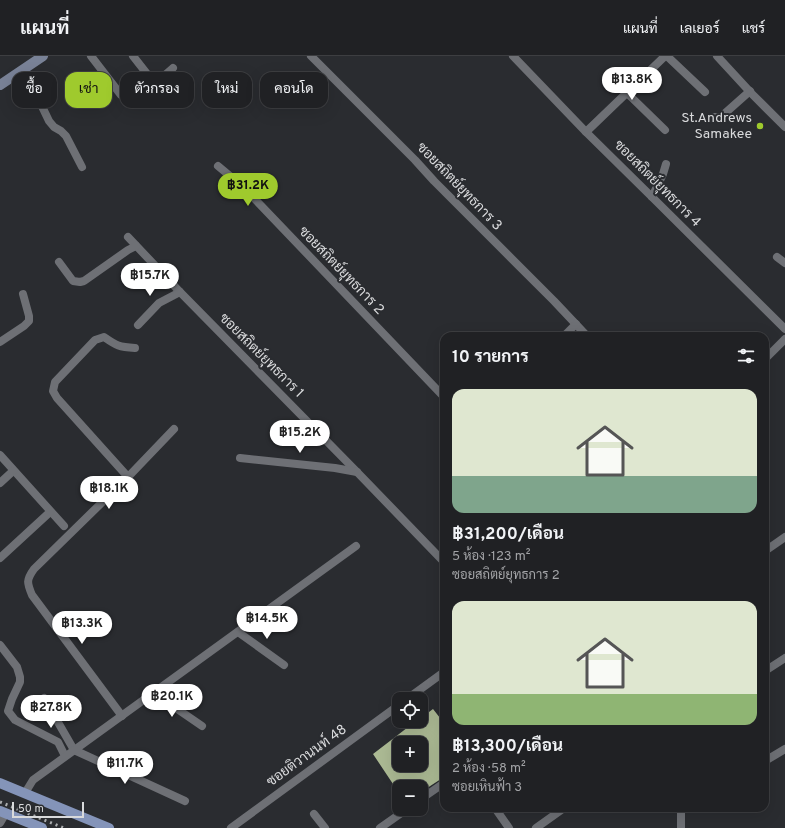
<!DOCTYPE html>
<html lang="th">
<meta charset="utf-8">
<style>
:root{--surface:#202124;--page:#28292c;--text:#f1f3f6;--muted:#a2a3a6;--line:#3d3e41;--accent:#9fca2d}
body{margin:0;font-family:Overpass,Sarabun,sans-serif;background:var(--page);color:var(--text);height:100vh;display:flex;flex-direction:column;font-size:15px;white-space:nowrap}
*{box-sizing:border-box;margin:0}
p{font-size:13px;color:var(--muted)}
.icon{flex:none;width:22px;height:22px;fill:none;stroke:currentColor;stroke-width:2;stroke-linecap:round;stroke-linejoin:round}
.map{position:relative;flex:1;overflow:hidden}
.panel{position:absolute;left:440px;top:276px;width:329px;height:480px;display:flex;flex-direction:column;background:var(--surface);border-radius:12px;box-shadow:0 4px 16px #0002,0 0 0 1px var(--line)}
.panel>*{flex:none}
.top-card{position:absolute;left:12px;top:16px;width:368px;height:36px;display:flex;gap:8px}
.controls{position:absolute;left:392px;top:636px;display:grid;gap:8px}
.controls a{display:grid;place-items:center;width:36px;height:36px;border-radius:8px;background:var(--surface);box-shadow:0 4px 16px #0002,0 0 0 1px var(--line);font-size:20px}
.scale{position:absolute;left:12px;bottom:10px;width:72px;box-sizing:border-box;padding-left:4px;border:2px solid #d9dadc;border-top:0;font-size:11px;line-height:14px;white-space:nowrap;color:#d9dadc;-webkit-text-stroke:3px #2a2c30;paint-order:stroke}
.price{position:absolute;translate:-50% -34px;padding:0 9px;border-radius:14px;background:#fff;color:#222;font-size:13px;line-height:26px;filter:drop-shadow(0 1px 2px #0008)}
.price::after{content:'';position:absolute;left:50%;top:24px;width:12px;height:9px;margin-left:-6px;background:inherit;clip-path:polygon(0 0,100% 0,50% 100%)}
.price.active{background:var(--accent);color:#111}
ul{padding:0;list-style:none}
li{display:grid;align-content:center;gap:8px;height:212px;padding:0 12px}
li span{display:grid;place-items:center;height:124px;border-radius:12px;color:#555}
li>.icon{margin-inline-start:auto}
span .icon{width:72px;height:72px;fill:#fffc;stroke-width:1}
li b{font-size:17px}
h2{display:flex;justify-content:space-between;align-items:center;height:48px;padding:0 12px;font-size:17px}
.pill{padding:0 14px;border-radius:12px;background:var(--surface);box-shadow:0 4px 16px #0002,0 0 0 1px var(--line);font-size:14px;line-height:36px}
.pill.active{background:var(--accent);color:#111}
header{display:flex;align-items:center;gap:24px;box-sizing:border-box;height:56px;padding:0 20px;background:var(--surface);border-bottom:1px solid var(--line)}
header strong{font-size:19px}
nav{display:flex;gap:22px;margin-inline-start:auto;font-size:14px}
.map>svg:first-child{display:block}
.building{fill:#acba94;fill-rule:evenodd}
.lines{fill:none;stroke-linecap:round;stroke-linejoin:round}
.minor{stroke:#6e7075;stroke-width:8}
.secondary{stroke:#798297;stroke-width:10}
.primary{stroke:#8494b9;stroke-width:10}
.rail{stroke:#acaeb0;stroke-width:3;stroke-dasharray:2 4;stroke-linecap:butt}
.poi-dot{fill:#9fca2d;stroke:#2a2c30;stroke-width:1.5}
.labels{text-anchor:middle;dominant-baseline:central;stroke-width:4;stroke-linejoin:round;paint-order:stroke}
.poi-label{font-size:14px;fill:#d9dadc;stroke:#2a2c30;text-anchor:end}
.street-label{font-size:14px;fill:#d9dadc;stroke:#2a2c30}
</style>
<header>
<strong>แผนที่</strong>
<nav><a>แผนที่</a><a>เลเยอร์</a><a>แชร์</a></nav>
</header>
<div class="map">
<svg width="785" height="772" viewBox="0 0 785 772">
<rect width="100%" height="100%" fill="#2a2c30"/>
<path class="building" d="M433 653 444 667V721L421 736V731H395L373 698 416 665H421V662ZM399 687H421V709H399Z"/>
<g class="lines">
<g class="minor">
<path d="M91 0 121 39C124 41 125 44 129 43 139 42 165 19 173 12"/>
<path d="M133 0 155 28"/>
<path d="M311 0 415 104 434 125 554 245 587 280"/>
<path d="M513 0 586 76 652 141 785 273"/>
<path d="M667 0 705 36"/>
<path d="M717 0 752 38 785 71"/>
<path d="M24 13 49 65 54 71 61 75 66 80 82 111"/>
<path d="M627 37 665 74"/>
<path d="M715 61 719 62 723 59 750 35"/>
<path d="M586 76 665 0"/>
<path d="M218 110 230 120 250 138 444 341"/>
<path d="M652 141 663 118 666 108"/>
<path d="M128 181 180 236 357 416 444 506"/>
<path d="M777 201 785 207"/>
<path d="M59 206 73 225 80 226 84 225 128 194 136 190"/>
<path d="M138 269 159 247 180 236"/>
<path d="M564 280 576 268"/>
<path d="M0 286 24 270 29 265V260L23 238"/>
<path d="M765 303 785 283"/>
<path d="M0 399 64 470"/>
<path d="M240 402 335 412 357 416"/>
<path d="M128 421 57 342 53 335 55 326 95 284 104 281C117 290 119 291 135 292"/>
<path d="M0 427 13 415"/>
<path d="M765 495 785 481"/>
<path d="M0 502 50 456"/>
<path d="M238 576 284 609"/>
<path d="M0 589 17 611 20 621V626L12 643 8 655 15 664 58 686 65 700"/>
<path d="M765 615 785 602"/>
<path d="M154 637 202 670"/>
<path d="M44 642 74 694 185 745"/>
<path d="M407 643 444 616"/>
<path d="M122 660 32 539C27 527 26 524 34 513L128 421 174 373"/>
<path d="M765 705 785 693"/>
<path d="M25 737 33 724 356 490"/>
<path d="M421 743 444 727"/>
<path d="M495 752 509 772"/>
<path d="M314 758 325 772"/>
<path d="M0 767 6 757"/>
<path d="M231 772 399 649"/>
<path d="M380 772 407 753"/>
<path d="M536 772 564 752"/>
<path d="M681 772V754L685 752"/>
</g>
<path class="secondary" d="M0 29 43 0"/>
<g class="primary">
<path d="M0 727 109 772"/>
<path d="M0 755 42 772"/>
</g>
<path class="rail" d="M0 746 64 772"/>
</g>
<circle class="poi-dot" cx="760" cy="70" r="4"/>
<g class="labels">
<g class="poi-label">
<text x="752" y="62">St.Andrews<tspan x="752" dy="16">Samakee</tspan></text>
</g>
<g class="street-label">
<text transform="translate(657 128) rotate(45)">ซอยสถิตย์ยุทธการ 4</text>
<text transform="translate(459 131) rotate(46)">ซอยสถิตย์ยุทธการ 3</text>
<text transform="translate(341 215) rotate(46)">ซอยสถิตย์ยุทธการ 2</text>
<text transform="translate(261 300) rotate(45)">ซอยสถิตย์ยุทธการ 1</text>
<text transform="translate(307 700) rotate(-36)">ซอยติวานนท์ 48</text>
</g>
</g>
</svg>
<div class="controls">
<a><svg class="icon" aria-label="locate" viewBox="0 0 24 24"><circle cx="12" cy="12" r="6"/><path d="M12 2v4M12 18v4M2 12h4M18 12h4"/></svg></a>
<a>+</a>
<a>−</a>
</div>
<div class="scale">50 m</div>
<b class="price" style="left:632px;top:45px">฿13.8K</b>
<b class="price active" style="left:248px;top:151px">฿31.2K</b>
<b class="price" style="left:150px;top:241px">฿15.7K</b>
<b class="price" style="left:300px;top:398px">฿15.2K</b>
<b class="price" style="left:109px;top:454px">฿18.1K</b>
<b class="price" style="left:267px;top:584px">฿14.5K</b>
<b class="price" style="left:82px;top:589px">฿13.3K</b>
<b class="price" style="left:172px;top:662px">฿20.1K</b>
<b class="price" style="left:51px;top:673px">฿27.8K</b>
<b class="price" style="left:125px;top:729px">฿11.7K</b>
<div class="top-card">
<a class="pill">ซื้อ</a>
<a class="pill active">เช่า</a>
<a class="pill">ตัวกรอง</a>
<a class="pill">ใหม่</a>
<a class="pill">คอนโด</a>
</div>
<section class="panel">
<h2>10 รายการ<svg class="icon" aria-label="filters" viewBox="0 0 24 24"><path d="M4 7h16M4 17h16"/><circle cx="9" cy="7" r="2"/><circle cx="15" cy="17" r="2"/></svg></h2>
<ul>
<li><span style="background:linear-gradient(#dfe7d0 70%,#7fa58c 0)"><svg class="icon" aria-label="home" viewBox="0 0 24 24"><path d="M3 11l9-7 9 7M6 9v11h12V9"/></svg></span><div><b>฿31,200/เดือน</b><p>5 ห้อง · 123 m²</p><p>ซอยสถิตย์ยุทธการ 2</p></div></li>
<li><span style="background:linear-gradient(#dfe7d0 75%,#8fb573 0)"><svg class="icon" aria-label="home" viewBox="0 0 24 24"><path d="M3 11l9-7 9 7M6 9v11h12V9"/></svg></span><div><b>฿13,300/เดือน</b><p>2 ห้อง · 58 m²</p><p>ซอยเหินฟ้า 3</p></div></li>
</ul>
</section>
</div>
